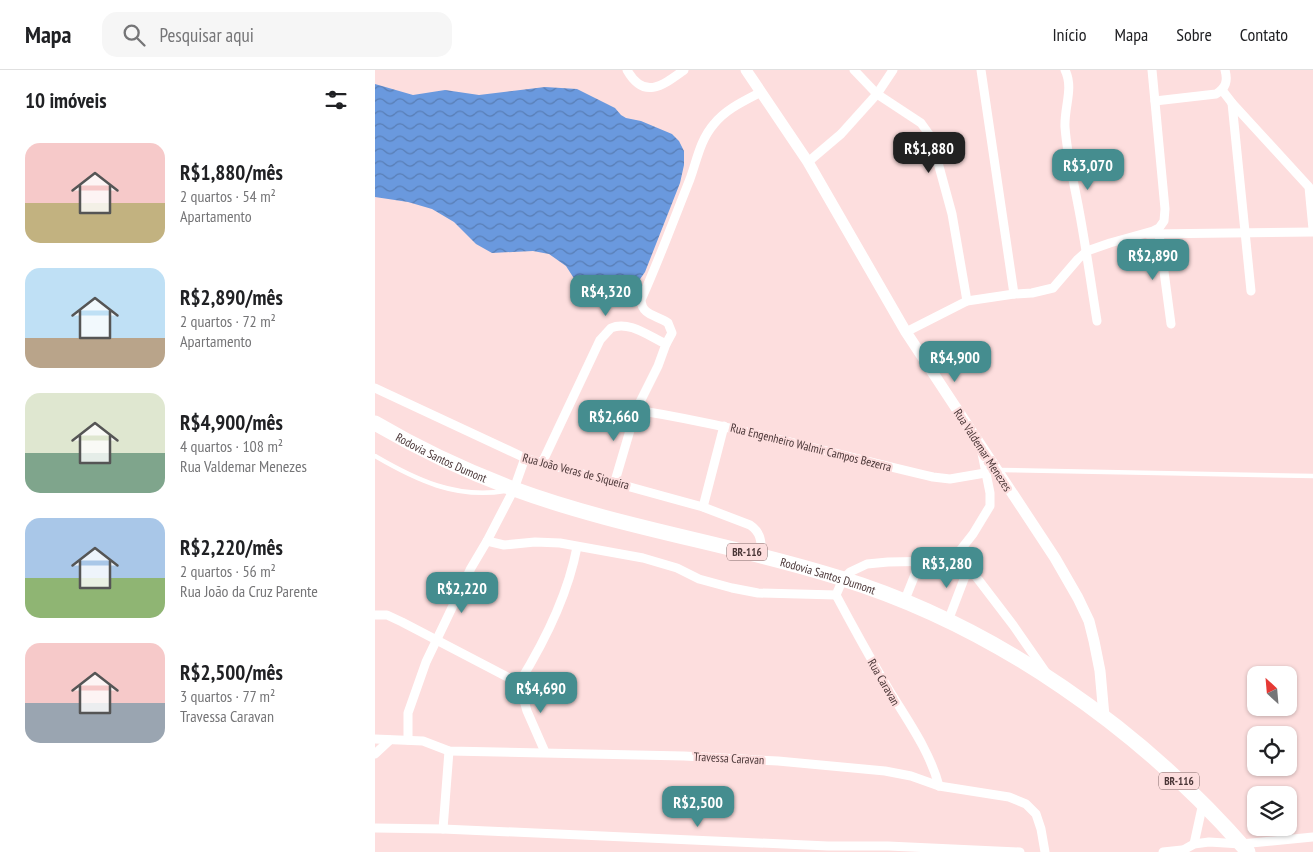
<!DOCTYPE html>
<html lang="pt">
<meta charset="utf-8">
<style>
:root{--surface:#fff;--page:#f6f6f6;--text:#202124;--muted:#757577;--line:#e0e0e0;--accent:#458d8f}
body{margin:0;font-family:"PT Sans Narrow",sans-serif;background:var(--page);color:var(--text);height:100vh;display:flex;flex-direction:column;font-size:19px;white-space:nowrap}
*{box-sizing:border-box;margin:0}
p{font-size:16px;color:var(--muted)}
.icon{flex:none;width:28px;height:28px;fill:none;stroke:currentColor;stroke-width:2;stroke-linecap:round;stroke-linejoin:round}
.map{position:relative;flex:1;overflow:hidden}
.panel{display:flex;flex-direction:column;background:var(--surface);width:375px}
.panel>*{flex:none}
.needle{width:32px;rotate:334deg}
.buttons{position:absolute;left:872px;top:596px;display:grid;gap:10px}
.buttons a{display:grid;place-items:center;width:50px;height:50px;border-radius:10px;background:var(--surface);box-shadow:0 1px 4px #0004;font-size:25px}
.price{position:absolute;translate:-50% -42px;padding:0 11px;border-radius:10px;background:var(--accent);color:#fff;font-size:16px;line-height:32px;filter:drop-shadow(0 1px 2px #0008)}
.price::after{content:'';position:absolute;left:50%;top:30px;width:15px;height:11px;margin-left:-8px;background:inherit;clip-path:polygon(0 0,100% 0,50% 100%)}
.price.current{background:#222;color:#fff}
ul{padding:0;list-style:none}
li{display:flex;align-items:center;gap:15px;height:125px;padding:0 25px}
li span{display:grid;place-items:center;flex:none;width:140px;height:100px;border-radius:15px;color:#555}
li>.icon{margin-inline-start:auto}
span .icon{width:60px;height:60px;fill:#fffc;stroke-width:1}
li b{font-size:21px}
h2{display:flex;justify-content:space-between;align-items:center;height:60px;padding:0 25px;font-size:21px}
header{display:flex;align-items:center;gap:30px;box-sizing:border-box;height:70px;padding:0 25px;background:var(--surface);border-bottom:1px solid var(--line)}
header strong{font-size:24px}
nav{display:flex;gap:28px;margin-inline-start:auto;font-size:18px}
.search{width:350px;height:45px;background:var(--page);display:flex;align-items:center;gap:12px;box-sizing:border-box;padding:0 18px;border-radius:15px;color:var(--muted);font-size:19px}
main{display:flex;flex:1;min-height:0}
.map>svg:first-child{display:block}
.water{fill:url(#water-waves)}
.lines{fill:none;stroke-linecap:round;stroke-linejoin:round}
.lane{stroke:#fff;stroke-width:4.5}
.street{stroke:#fff;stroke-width:9}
.secondary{stroke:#fff;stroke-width:11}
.highway{stroke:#fff;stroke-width:15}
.labels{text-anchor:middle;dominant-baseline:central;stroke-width:4.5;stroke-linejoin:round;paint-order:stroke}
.shield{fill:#fddede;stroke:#806869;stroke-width:1}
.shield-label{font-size:11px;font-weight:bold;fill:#4a3637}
.street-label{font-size:12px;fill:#4a3637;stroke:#fddede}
</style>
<header>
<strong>Mapa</strong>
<div class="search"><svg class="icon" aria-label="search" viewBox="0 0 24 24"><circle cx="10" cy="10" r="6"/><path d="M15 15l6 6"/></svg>Pesquisar aqui</div>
<nav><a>Início</a><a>Mapa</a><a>Sobre</a><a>Contato</a></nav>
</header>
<main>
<section class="panel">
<h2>10 imóveis<svg class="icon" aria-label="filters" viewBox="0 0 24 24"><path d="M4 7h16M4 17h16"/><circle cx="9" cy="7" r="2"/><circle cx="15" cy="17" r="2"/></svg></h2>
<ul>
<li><span style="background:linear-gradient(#f6c9c9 60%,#c2b280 0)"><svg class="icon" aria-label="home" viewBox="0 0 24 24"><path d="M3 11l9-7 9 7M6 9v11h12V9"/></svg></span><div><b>R$1,880/mês</b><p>2 quartos · 54 m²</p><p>Apartamento</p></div></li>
<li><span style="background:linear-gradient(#bfe0f5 70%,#b9a48a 0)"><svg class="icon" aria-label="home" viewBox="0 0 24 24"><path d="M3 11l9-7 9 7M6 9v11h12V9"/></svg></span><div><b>R$2,890/mês</b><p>2 quartos · 72 m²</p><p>Apartamento</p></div></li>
<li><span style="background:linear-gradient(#dfe7d0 60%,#7fa58c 0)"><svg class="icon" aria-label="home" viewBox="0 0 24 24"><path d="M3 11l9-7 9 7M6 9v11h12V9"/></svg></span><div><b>R$4,900/mês</b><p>4 quartos · 108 m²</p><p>Rua Valdemar Menezes</p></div></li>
<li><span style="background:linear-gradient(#a9c7e8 60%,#8fb573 0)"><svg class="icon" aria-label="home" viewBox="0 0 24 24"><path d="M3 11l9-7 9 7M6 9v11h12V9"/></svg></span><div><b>R$2,220/mês</b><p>2 quartos · 56 m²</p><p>Rua João da Cruz Parente</p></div></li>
<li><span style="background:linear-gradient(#f6c9c9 60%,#9aa5b1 0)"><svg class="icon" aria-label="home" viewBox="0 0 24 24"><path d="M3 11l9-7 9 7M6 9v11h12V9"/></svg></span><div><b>R$2,500/mês</b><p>3 quartos · 77 m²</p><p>Travessa Caravan</p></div></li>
</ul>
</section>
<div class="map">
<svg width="938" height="782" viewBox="0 0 938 782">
<defs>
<pattern id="water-waves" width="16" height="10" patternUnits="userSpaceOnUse" patternTransform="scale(1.25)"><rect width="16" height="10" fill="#6a99de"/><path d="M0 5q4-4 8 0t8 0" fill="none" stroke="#597eb5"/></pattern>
</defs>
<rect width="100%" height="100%" fill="#fddede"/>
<path class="water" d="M0 14 38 25 70 20 104 25 170 17 202 19 240 38 246 45 251 48 266 51 297 64 304 71 309 81V95L305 113 270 202 254 225 251 233 247 235 238 233 230 234 221 229 200 210 191 196 174 184 158 181 117 183 101 174 79 152 57 139 33 132 0 127Z"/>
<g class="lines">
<g class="lane">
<path d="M0 386C41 410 81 429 130 421"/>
<path d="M625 400 938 406"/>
</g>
<g class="street">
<path d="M252 0C269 30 287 16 309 0"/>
<path d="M479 0 502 24 546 53 556 67 577 144 592 231"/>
<path d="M606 0 639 224"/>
<path d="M690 0C699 18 689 37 690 57 692 85 699 113 704 140 711 177 716 214 722 251"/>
<path d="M847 20 857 33 934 117 938 159"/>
<path d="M780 31 841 24C851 18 853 11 850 0"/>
<path d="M857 33 876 221"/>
<path d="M433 92 466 64 502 24 518 0"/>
<path d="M773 164 938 162"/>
<path d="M784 164 796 254"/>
<path d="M531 262 592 231 639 224 657 223 678 218 703 189 712 181 735 173 778 161 784 158 789 151 790 139 777 0"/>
<path d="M291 274 297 263 293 253C282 245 267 246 266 230 284 190 299 149 315 109 322 90 325 70 339 54 351 39 369 31 386 22"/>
<path d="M0 318 150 388 295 428 328 437 375 455C387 463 386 473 387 486"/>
<path d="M261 340C362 356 459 384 558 407L575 409 610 403"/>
<path d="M167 393 225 270 236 258C254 250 275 267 291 274L283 296 261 340 240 411"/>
<path d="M328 437 349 356"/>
<path d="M112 471 129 475 160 472 185 473 268 488 302 498 324 509 357 518 383 523 461 525"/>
<path d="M583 483 638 555 672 604"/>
<path d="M529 532 545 492"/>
<path d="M0 545H12L27 552 144 613 152 641 170 682"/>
<path d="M573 551 594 496"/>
<path d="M144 613C170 571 193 525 202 477"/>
<path d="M0 669 48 671 74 681 309 686 403 691 510 701 536 706 564 716 634 727 651 734 661 744 666 759 670 782"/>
<path d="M33 670V643L51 592 96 498 112 471 139 419 150 388"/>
<path d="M0 684 15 670"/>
<path d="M564 716C554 678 529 646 510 613 493 584 477 555 461 525L468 509 475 502 492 494 513 492 568 491 583 483 598 464 615 436V423L606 378"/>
<path d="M0 758 68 759 453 776H513L645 782"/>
<path d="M68 759 74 681"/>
<path d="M819 774 828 733"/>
<path d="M788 782 807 780"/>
<path d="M805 782 819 774 834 772 866 774 938 767"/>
</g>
<path class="secondary" d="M371 0 433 92 531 262 680 488 703 528 714 551 719 571 725 601 729 646"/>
<path class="highway" id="s1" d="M0 353C44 379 91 401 139 419 245 458 358 474 465 508 621 556 767 660 873 782"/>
</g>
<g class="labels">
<g class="shield">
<rect x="352" y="473.5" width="40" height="17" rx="4"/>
<rect x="784" y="702.5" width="40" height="17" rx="4"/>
</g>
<g class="shield-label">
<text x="372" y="482">BR-116</text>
<text x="804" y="711">BR-116</text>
</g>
<g class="street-label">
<text transform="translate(436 377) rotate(14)">Rua Engenheiro Walmir Campos Bezerra</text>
<text transform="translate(608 380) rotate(57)">Rua Valdemar Menezes</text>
<text stroke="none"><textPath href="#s1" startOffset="75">Rodovia Santos Dumont</textPath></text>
<text transform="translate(201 401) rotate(15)">Rua João Veras de Siqueira</text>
<text stroke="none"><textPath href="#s1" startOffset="480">Rodovia Santos Dumont</textPath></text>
<text transform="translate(509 612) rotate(60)">Rua Caravan</text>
<text transform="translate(354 688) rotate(3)">Travessa Caravan</text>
</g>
</g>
</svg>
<div class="buttons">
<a><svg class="needle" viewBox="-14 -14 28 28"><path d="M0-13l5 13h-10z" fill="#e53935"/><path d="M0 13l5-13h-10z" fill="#757577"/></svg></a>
<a><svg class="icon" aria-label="locate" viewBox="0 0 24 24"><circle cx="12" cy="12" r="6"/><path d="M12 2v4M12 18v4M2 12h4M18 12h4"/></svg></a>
<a><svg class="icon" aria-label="layers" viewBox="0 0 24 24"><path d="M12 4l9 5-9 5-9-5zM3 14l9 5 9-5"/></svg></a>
</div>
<b class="price current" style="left:554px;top:104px">R$1,880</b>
<b class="price" style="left:713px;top:121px">R$3,070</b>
<b class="price" style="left:778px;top:211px">R$2,890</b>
<b class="price" style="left:231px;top:247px">R$4,320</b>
<b class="price" style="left:580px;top:313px">R$4,900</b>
<b class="price" style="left:239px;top:372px">R$2,660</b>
<b class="price" style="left:572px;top:519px">R$3,280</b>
<b class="price" style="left:87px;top:544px">R$2,220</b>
<b class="price" style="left:166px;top:644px">R$4,690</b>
<b class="price" style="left:323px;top:758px">R$2,500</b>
</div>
</main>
